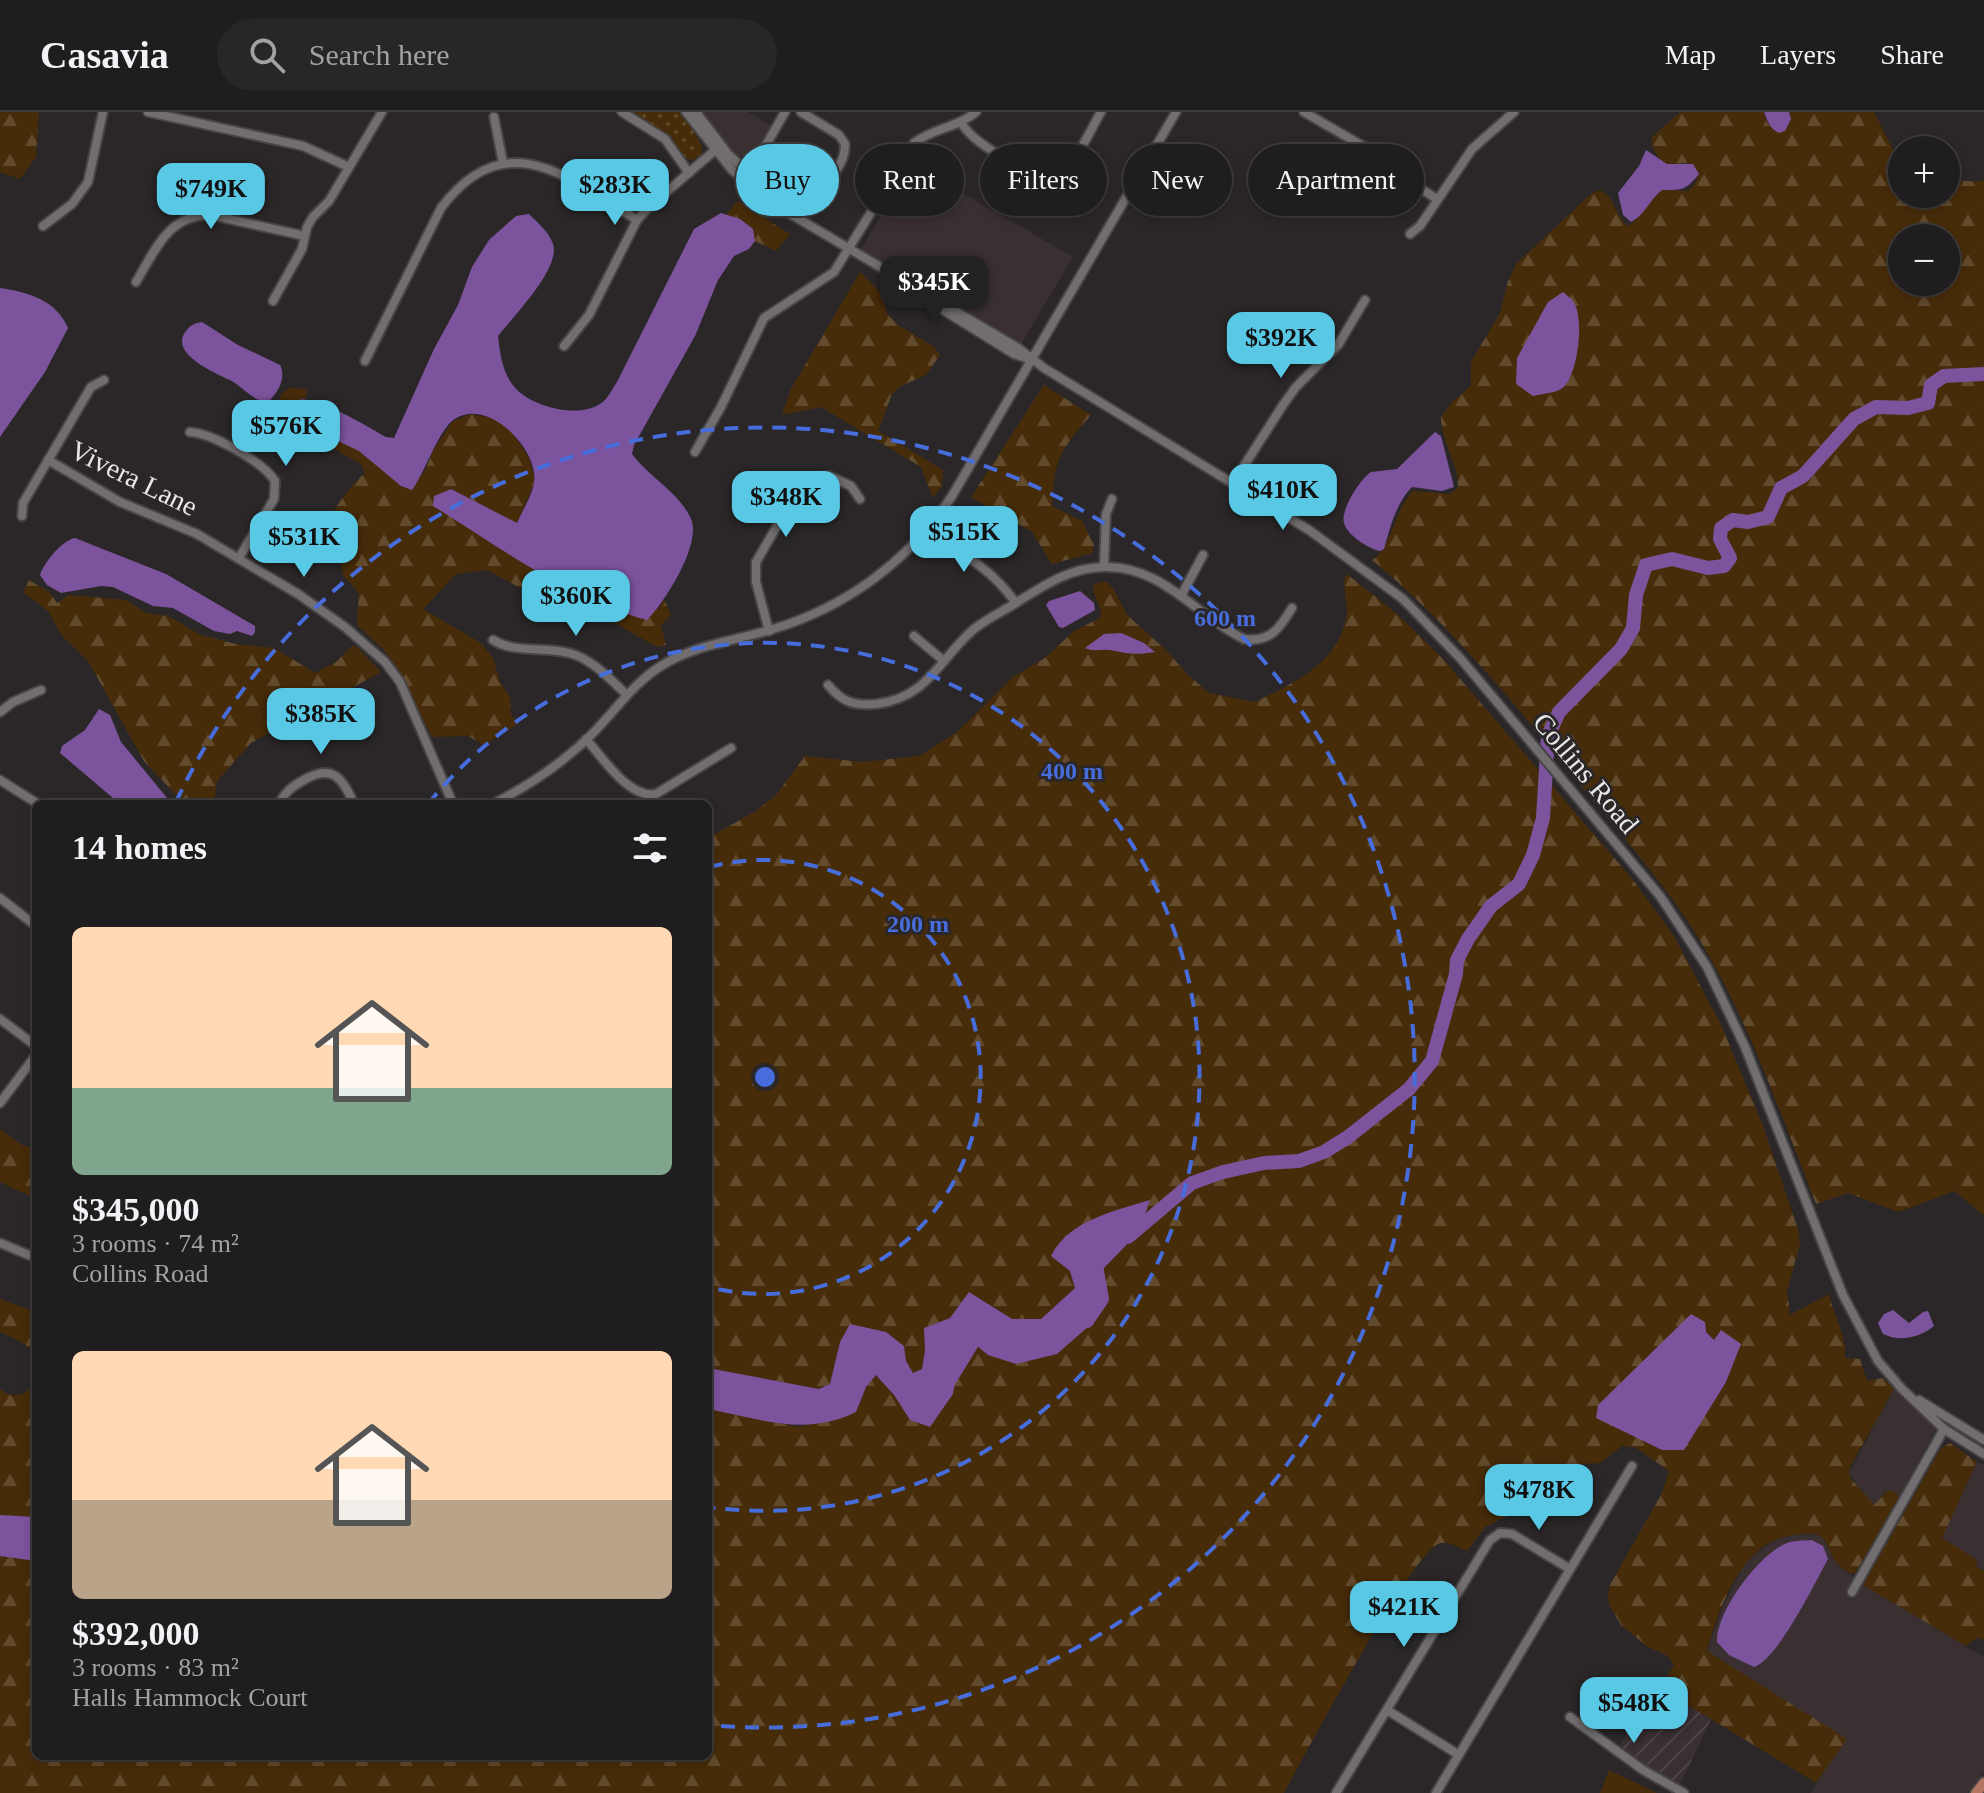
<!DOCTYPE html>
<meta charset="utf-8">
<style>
:root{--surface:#201d1e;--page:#282627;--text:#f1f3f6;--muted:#a2a2a4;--line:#3d3b3c;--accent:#59c8e5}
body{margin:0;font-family:"Times New Roman",serif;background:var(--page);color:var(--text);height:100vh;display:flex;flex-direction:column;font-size:30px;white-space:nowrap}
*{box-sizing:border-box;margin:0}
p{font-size:26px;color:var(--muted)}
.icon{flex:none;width:44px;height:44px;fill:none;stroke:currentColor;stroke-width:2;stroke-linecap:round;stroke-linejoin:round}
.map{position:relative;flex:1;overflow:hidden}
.panel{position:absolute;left:32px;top:688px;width:680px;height:960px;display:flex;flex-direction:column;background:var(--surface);border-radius:12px;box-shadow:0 4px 12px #0003,0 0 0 2px var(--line)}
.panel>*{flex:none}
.banner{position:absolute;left:736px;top:32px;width:760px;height:72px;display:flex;gap:16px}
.tools{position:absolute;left:1888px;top:24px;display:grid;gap:16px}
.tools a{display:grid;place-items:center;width:72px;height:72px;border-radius:50%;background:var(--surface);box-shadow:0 4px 12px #0003,0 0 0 2px var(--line);font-size:40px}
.price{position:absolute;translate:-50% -68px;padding:0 18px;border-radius:16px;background:var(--accent);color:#111;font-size:26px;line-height:52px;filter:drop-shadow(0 2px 4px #0008)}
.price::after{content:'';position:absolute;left:50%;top:48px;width:24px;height:18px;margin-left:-12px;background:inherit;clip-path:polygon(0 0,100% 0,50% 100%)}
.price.selected{background:#222;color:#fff}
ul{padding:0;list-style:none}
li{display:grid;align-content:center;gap:16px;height:424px;padding:0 40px}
li span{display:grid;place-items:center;height:248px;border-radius:12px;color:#555}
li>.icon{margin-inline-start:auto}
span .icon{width:144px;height:144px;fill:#fffc;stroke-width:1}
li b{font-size:34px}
h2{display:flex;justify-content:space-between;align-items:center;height:96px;padding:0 40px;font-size:34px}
.pill{padding:0 28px;border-radius:36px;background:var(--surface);box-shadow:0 4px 12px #0003,0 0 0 2px var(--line);font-size:28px;line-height:72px}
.pill.selected{background:var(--accent);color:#111}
header{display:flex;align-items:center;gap:48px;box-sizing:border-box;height:112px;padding:0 40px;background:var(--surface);border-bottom:2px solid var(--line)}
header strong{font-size:38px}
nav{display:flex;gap:44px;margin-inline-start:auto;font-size:28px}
.search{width:560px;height:72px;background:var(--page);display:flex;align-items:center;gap:20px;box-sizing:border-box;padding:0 28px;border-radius:44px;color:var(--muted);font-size:30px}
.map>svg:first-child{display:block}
.built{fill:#3a3032}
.industrial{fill:url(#industrial-furrows)}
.grass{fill:url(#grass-dots)}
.forest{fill:url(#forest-firs);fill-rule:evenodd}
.garden{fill:#472c09}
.water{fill:#7c549d}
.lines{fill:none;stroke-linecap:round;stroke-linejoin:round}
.river{stroke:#7c549d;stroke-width:14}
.minor-casing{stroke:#464444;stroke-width:12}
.major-casing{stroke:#464444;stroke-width:14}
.minor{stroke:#726e6f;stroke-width:8}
.major{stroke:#b47562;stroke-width:10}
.ring{fill:none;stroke:#466ddb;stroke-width:4;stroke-dasharray:14 10}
.labels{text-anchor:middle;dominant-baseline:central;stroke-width:6;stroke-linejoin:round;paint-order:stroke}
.street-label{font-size:28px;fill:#e9e7e7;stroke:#2b2728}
.centre{fill:#466ddb;stroke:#2b2728;stroke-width:4}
.ring-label{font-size:24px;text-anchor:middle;font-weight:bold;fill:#466ddb;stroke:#2b2728;stroke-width:6;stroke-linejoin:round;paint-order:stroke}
</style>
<header>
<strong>Casavia</strong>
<div class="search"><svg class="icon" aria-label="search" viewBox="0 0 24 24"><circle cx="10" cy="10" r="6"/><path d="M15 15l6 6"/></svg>Search here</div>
<nav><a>Map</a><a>Layers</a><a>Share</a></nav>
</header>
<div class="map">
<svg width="1984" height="1681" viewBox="0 0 1984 1681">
<defs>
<pattern id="industrial-furrows" width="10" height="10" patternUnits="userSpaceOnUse" patternTransform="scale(2)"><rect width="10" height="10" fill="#3a3032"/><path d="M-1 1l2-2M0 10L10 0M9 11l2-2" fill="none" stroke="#4d4446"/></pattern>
<pattern id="grass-dots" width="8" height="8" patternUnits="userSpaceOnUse" patternTransform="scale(2)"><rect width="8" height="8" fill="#472c09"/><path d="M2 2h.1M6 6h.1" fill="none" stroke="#624b2d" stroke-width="1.8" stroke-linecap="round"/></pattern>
<pattern id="forest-firs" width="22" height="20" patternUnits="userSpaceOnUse" patternTransform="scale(2)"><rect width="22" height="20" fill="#472c09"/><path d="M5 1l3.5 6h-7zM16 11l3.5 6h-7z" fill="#624b2d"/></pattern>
</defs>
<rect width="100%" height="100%" fill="#2b2728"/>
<g class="built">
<path d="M700 0H748L773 15 754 45 744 54 717 24Z"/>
<path d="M912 52 1073 145 1020 234 860 139Z"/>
<path d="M1895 1275 1936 1317 1899 1385 1898 1382 1885 1379 1874 1394 1849 1361Z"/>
<path d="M1977 1350 1984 1353V1459L1941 1427Z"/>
<path d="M1816 1422 1822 1425 1837 1452 1863 1473 1984 1545V1661L1968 1681H1810L1846 1627 1707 1539 1724 1492 1746 1449 1772 1430 1791 1423Z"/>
</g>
<path class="industrial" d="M1660 1576 1711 1607 1679 1675 1617 1638 1653 1578Z"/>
<path class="grass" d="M631 0H683L702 34V41L694 48 687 47 666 22Z"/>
<g class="forest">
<path d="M0 0H39L36 45 20 67 0 60Z"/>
<path d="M1680 0H1764L1768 12 1785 19 1791 7 1789 0H1874L1893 38 1902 49V82H1946V67L1977 70 1984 68V1104L1955 1079 1898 1100 1848 1081 1816 1092C1782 1006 1752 917 1705 837 1673 781 1629 733 1589 683 1522 601 1454 515 1372 448 1391 438 1395 397 1413 379L1451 382 1458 376C1459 352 1441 329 1441 305L1452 290 1471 274V250L1500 201 1508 169 1516 152 1591 82 1600 78C1615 85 1616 105 1628 114 1643 105 1647 89 1662 78L1688 79 1695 72 1699 62 1689 51 1667 52 1658 45 1651 32 1652 25ZM1902 126H1946V170H1902Z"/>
<path d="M737 89 790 122 776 139 755 129 753 117 740 107 726 103Z"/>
<path d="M860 160 883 183 887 202 898 213 934 235 940 243 926 263 899 275 892 282 878 319 943 358 942 374 933 386 921 355 821 295 782 303 791 277Z"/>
<path d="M1044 273 1091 303C1060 338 1054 347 1052 394L1082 409 1094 433 1092 441 1052 452 1032 420 971 385Z"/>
<path d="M290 276 307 277 306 286 299 288 401 374 424 361 434 337 452 310 470 302 497 307 512 320 529 346 535 369 517 411 451 377 658 498 664 487 671 503 661 513 666 533 657 535 563 482 530 481 487 458 456 462 423 497 481 531 493 546 500 570 510 585 511 603 518 612 484 633 468 624 432 625 396 554 383 537 357 513 359 481 343 463 341 452 321 433C325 407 345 379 365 361L361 352 297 316 277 299 281 282Z"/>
<path d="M1347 462 1397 502 1444 548 1633 768 1674 824 1722 915 1763 1014 1798 1117 1800 1132 1787 1179 1790 1203 1829 1182C1833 1204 1847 1223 1845 1246L1860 1247 1867 1269 1882 1266 1895 1275 1849 1357 1850 1365 1874 1393 1888 1378 1895 1380 1899 1385 1855 1461 1851 1462C1846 1458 1840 1455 1836 1450 1830 1443 1828 1429 1820 1424 1814 1420 1803 1422 1796 1423 1741 1427 1720 1495 1707 1539L1847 1627 1816 1671 1660 1576 1674 1553 1668 1544 1648 1535 1621 1513 1609 1493 1608 1484 1610 1473 1662 1381 1669 1359 1635 1335 1622 1334 1600 1351 1582 1352C1575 1363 1565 1394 1550 1392 1540 1390 1535 1385 1525 1386L1513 1401 1485 1415 1467 1439C1458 1435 1447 1428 1438 1432 1411 1443 1305 1643 1284 1681H0V1444L36 1449V1644H708V1297L799 1315 856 1300 866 1275 876 1263 894 1283 972 1228 988 1243 1098 1194 1103 1157 1139 1120 1070 1159 1075 1176 1041 1207H1012L969 1180 950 1206 924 1216 925 1238 922 1257 912 1261 906 1249 904 1234 840 1230 830 1272 819 1277 708 1256V726L756 699 776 683 805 644 863 650 919 644 956 621 1013 565 1045 546 1074 519 1100 506C1104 496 1093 486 1093 474L1099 470H1107L1114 478 1127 503 1166 538 1188 563 1209 581 1255 590C1295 571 1344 548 1347 498 1347 486 1341 471 1347 462ZM1705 1210 1706 1220 1715 1228 1722 1218 1661 1338Z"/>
<path d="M29 468 49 480 57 491 69 483 126 488 146 501 168 504 201 523 236 532 274 536 315 561 336 550 352 534 357 535 381 560 251 631 217 669 214 692H181L177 684 144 649 88 549 62 524 48 499 23 480Z"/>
<path d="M0 1017 20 1032 36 1038V1087L0 1070Z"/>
<path d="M0 1187 36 1200V1246C30 1231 14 1227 0 1220Z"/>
<path d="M36 1265V1405L0 1403V1277C15 1290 31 1282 36 1265Z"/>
<path d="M1950 1331 1977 1350 1942 1426 1976 1447 1977 1455 1984 1459V1528L1977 1526 1966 1534 1863 1473 1941 1336Z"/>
</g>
<path class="garden" d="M1609 1658 1657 1681H1600Z"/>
<g class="water">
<path d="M1764 0H1789L1791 7 1785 19 1779 21C1769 16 1768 9 1764 0Z"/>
<path d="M1646 38 1667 52H1693L1699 62C1685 79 1682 78 1662 78 1649 88 1645 103 1631 110L1623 103 1618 81 1639 54Z"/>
<path d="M721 101 740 107 753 117 755 129 749 137 734 144 718 168 695 224 634 333 632 342C649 365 680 381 691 407 702 432 664 491 647 508 570 488 501 436 433 394L434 384 451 377 517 411C522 399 532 384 534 371 540 338 486 282 452 309 437 322 425 360 412 378L401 374 359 339 298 310C271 254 375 319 386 325L394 326 434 237 458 193 472 155 489 128 516 104 529 102C538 111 549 120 553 132 561 156 513 205 498 224 500 241 502 258 512 272 528 295 582 309 604 289 610 283 614 274 618 268L694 117Z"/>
<path d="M0 176C28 180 56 188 68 216L45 260 0 325Z"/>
<path d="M1563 180C1566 183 1570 185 1573 189 1585 205 1578 261 1564 275 1557 281 1542 282 1533 284L1516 272 1517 246 1548 190Z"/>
<path d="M202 210 238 233 280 253C287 266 277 282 267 291 252 288 243 275 230 268 215 261 168 241 186 219 190 213 195 211 202 210Z"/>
<path d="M1435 320 1441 324 1454 375 1442 379 1412 375C1396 391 1390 416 1384 437L1380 439C1369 437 1347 423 1344 411 1340 399 1360 367 1371 360L1397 357Z"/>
<path d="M75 426 166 462 255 514V520L252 524 237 519 230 522 214 519 173 496 153 494 113 475 101 474 61 481 47 473 40 463C44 451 62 428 75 426Z"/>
<path d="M1080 479 1094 491 1095 498 1063 516 1059 515 1046 493 1049 489Z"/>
<path d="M1121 521 1144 531 1155 540C1136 543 1129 542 1110 538 1100 537 1094 540 1085 536L1104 522Z"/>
<path d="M99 597 110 603 121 630 172 692H120L60 641 62 634 85 618Z"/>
<path d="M1150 1088 1139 1120 1103 1157 1098 1194 1089 1214 1057 1242 1016 1252 988 1243 971 1229 961 1238 953 1282 930 1315 910 1308 894 1283 876 1263 866 1275 856 1300C806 1325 760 1307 708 1297V1256L819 1277 830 1272 840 1230 850 1212 886 1220 904 1234 906 1249 913 1261 922 1257 925 1238 924 1216 950 1206 969 1180 1012 1207H1041L1075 1176 1070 1159 1051 1144C1069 1108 1115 1099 1150 1088Z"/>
<path d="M1893 1198 1909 1211 1923 1200 1928 1199 1934 1214C1919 1226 1900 1230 1883 1222L1878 1211 1884 1202Z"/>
<path d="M1691 1202 1705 1210 1706 1220 1714 1228 1721 1218 1741 1232 1726 1270 1684 1338H1662L1596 1306 1598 1293Z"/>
<path d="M0 1403 36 1405V1449L0 1444Z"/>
<path d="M1812 1428 1823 1434 1828 1447C1814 1472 1779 1546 1754 1555L1729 1543 1717 1530C1716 1500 1758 1443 1787 1431 1794 1428 1805 1429 1812 1428Z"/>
</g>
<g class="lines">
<g class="river">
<path d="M1128 1125 1192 1071 1223 1060 1264 1051 1299 1049 1324 1040 1348 1025 1409 977 1432 949 1456 862 1457 848 1468 827 1491 794 1519 772 1533 743 1543 706 1548 624 1559 600 1621 537 1633 516 1636 483 1646 453 1672 447 1708 456 1724 454 1730 446 1720 427 1721 416 1733 408 1748 410 1768 405 1781 376 1803 364 1854 307 1876 295 1908 296 1928 291 1931 273 1944 264 1984 262"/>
<path d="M1087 1209 1102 1187 1097 1159"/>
<path d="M947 1272 974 1228 989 1223"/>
</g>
<defs>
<g id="minor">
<path d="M148 0 303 34 349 55"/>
<path d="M622 0 665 27 689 61"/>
<path d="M686 0 732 58 770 90 1018 236 1044 256 1309 418 1403 487 1460 546 1660 784 1707 855 1745 935 1843 1183 1878 1249 1902 1277 1944 1317 1984 1342"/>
<path d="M696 0 728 42 779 90"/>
<path d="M801 0 839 23 845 32C846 50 828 73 814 83"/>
<path d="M1304 0 1368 37 1407 68 1437 87"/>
<path d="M494 5 503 51"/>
<path d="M961 11C973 28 988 36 1005 47 1013 52 1023 60 1032 62 1070 73 1086 25 1101 0"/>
<path d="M758 47 785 0"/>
<path d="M43 114 72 92 88 70 103 0"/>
<path d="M1410 122 1420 114 1472 37 1514 0"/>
<path d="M136 170C155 139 168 102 211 103L305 124"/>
<path d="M911 178 1014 242 1026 246"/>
<path d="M273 189 302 137 307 115 313 105 329 89 382 0"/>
<path d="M564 234 589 203 637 108 650 94 720 34"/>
<path d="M365 249 441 96C506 10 569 66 637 108"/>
<path d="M190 320C213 322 262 349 275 369L274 387 239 446"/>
<path d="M695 340 721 295 764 206 834 160 914 31C933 16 957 16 976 0"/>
<path d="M48 348 120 390 197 422 298 482 345 515 385 550 400 570 453 692"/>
<path d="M1233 371 1283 293 1296 275 1338 233 1365 188"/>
<path d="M22 404 23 391 91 275 104 268"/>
<path d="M925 420C964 443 989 454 1016 491"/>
<path d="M1104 454 1106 402 1112 387"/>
<path d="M1181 484 1203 443"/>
<path d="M769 519 756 470V450L798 378 812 366 829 364 851 374 860 387"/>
<path d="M914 524 944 549"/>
<path d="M493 528C516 542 544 534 569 541 592 547 609 566 626 582"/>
<path d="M828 573C842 590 854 594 876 592 928 586 939 547 974 517 985 508 999 501 1011 494 1040 476 1069 455 1105 455 1163 454 1196 504 1244 527 1270 531 1280 516 1292 496"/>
<path d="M0 600 13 590 41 578"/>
<path d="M586 627C603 646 629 687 656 682L731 636"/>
<path d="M0 668 38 692"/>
<path d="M280 690C286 679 292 675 302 669 332 651 342 665 354 692"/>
<path d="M493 692C530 673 568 647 596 618 618 595 634 571 661 554 694 533 733 529 770 518 845 496 908 450 952 384L1176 0"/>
<path d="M0 786 36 814"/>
<path d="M0 907 36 934"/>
<path d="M0 991 36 943"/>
<path d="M0 1131 36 1146"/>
<path d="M1919 1288 1984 1328"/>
<path d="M1852 1480 1944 1317"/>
<path d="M1387 1598 1459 1643"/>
<path d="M1570 1605 1643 1658 1684 1681"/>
<path d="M1336 1681 1490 1428 1500 1421 1512 1422 1570 1457"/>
<path d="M1436 1681 1632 1354"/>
</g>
<path id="major" d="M1976 1681 1984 1671"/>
</defs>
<use href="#minor" class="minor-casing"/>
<use href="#major" class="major-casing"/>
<use href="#minor" class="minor"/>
<use href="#major" class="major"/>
</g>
<g class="ring">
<path d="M709 755A217 217 0 1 1 709 1175"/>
<path d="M428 692A434 434 0 1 1 708 1395"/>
<path d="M176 690A650 650 0 1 1 708 1613"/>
</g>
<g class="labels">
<g class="street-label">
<text transform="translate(134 366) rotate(26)">Vivera Lane</text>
<text transform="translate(1586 661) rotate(50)">Collins Road</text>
</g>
</g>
<circle cx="765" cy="965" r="12" class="centre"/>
<g class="ring-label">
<text x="1225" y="514">600 m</text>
<text x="1072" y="667">400 m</text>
<text x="918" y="820">200 m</text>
</g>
</svg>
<div class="tools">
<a>+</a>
<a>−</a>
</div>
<b class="price" style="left:615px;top:115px">$283K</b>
<b class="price" style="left:211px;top:119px">$749K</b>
<b class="price selected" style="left:934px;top:212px">$345K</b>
<b class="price" style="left:1281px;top:268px">$392K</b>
<b class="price" style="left:286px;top:356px">$576K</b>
<b class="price" style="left:1283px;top:420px">$410K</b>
<b class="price" style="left:786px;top:427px">$348K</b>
<b class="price" style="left:964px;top:462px">$515K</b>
<b class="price" style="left:304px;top:467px">$531K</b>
<b class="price" style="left:576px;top:526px">$360K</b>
<b class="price" style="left:321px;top:644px">$385K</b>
<b class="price" style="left:1539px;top:1420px">$478K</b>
<b class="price" style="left:1404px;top:1537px">$421K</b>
<b class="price" style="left:1634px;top:1633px">$548K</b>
<div class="banner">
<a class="pill selected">Buy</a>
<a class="pill">Rent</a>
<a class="pill">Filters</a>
<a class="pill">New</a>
<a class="pill">Apartment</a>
</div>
<section class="panel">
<h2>14 homes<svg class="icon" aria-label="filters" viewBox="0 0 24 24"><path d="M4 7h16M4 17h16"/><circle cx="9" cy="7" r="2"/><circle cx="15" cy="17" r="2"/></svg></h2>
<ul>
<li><span style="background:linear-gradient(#ffd9b3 65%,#7fa58c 0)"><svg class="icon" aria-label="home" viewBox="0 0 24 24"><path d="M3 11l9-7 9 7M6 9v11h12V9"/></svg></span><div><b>$345,000</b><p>3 rooms · 74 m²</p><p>Collins Road</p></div></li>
<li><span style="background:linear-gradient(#ffd9b3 60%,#b9a48a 0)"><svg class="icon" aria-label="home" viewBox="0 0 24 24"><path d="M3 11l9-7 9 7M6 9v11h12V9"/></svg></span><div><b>$392,000</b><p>3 rooms · 83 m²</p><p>Halls Hammock Court</p></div></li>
</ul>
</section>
</div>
